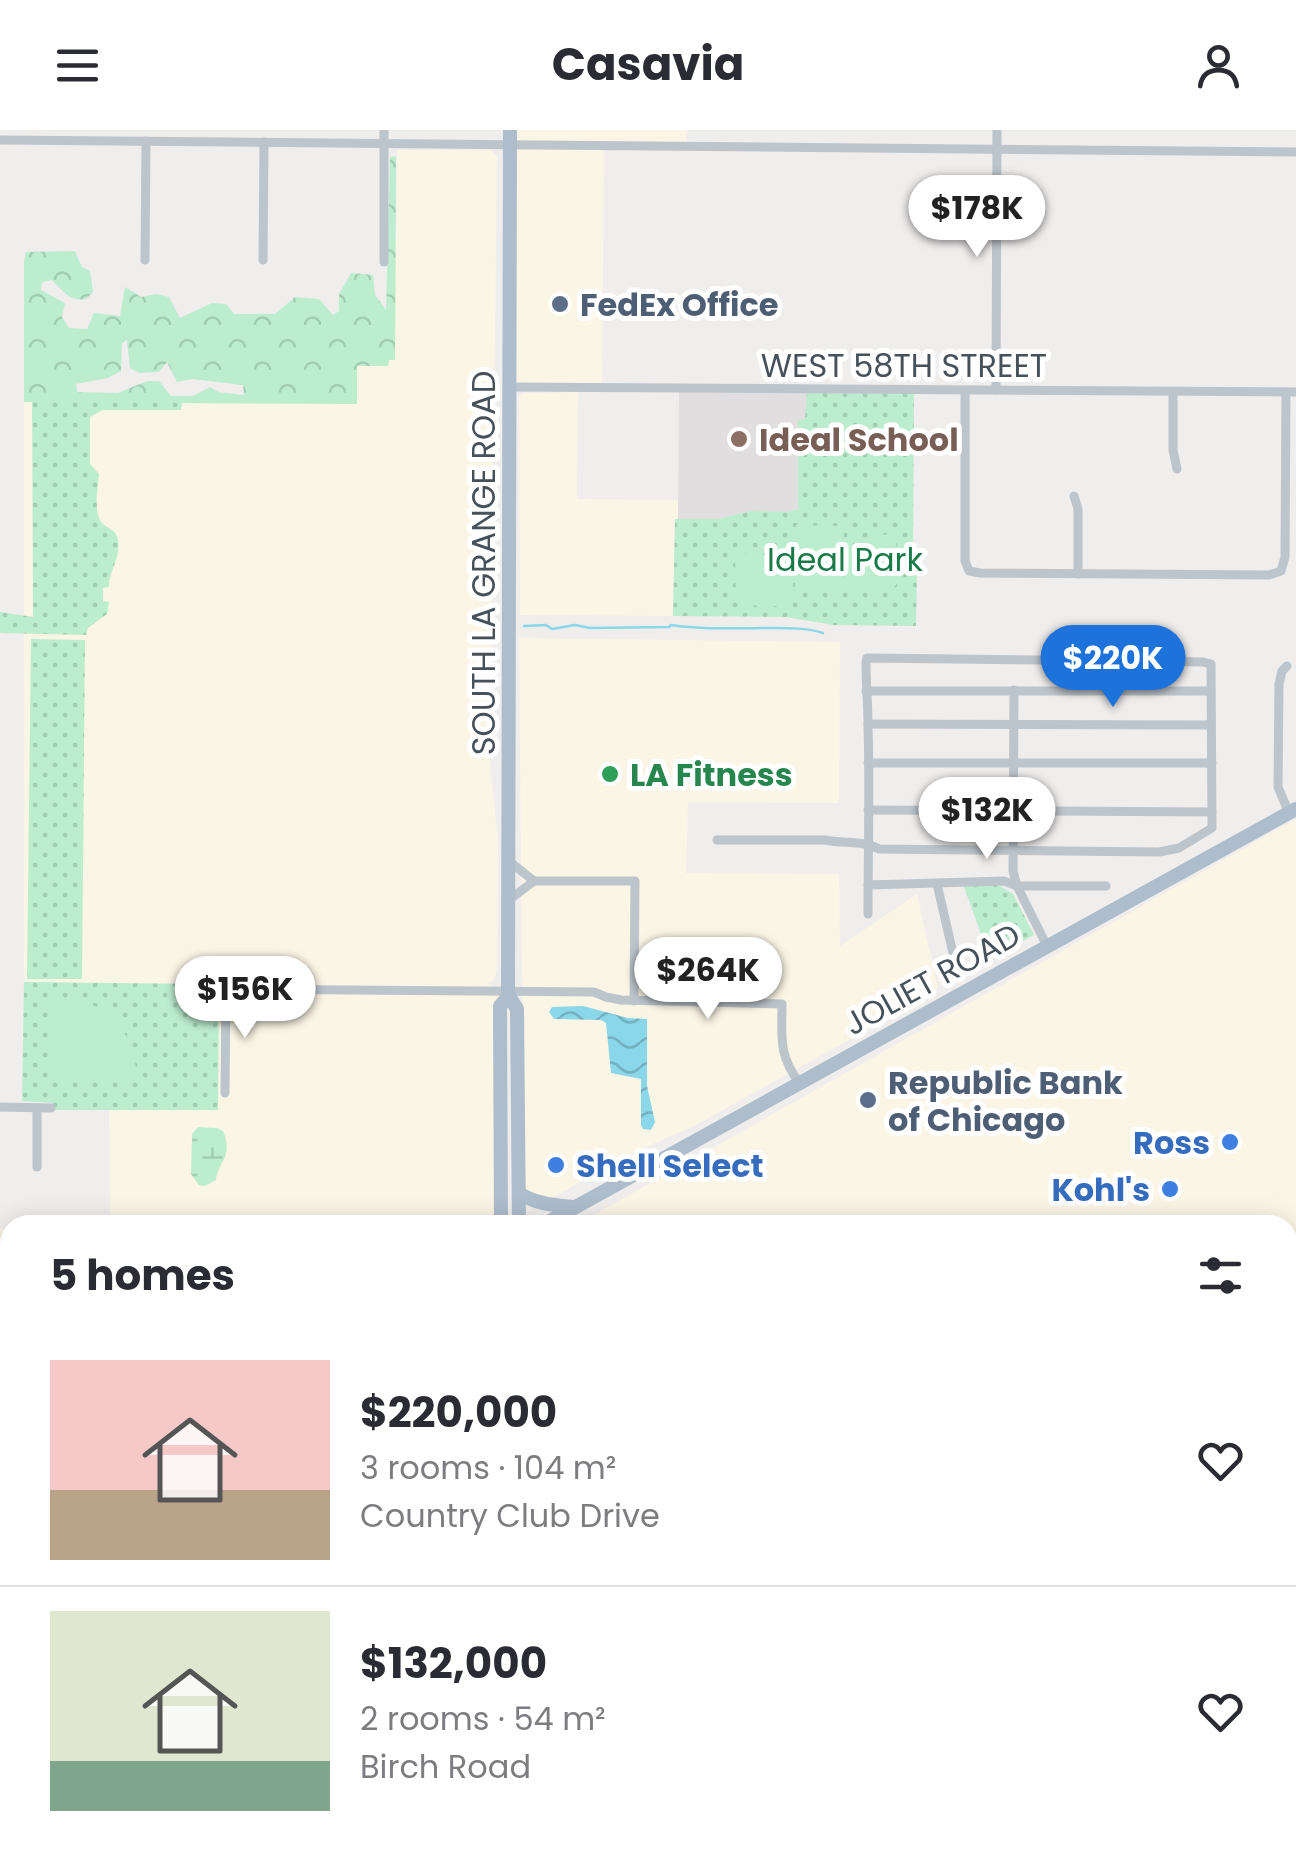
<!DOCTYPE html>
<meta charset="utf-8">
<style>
:root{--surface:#fff;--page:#f2f2f3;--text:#2b2b33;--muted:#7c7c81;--line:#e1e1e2;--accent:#1d73db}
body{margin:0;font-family:Poppins,sans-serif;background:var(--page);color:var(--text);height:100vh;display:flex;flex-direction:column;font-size:38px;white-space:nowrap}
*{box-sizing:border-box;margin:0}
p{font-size:32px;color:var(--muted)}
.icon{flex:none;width:55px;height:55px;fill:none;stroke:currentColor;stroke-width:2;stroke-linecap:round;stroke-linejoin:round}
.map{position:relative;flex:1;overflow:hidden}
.sheet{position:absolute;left:0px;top:1085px;width:1298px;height:640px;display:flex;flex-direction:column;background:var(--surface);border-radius:30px 30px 0 0;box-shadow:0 5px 25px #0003}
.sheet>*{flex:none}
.price{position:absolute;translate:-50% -85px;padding:0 22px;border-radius:35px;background:#fff;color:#222;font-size:32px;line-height:65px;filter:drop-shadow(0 2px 5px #0008)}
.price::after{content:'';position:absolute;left:50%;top:60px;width:30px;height:22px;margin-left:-15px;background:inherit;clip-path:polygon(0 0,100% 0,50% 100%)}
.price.current{background:var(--accent);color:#fff}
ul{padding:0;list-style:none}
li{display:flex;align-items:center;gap:30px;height:250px;padding:0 50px}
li+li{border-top:2px solid var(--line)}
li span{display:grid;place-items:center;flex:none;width:280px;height:200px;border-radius:0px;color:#555}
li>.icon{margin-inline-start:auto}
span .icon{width:120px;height:120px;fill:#fffc;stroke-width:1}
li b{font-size:42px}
h2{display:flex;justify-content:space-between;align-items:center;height:120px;padding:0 50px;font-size:42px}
header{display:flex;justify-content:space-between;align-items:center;height:130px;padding:0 50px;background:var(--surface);font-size:45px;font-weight:700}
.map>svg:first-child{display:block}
.commercial{fill:#fbf5e6}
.education{fill:#e1dedf}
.green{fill:url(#green-dots)}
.forest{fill:url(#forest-crowns);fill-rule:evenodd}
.wetland{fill:url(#wetland-marsh)}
.pitch{fill:#bcedce}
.water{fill:url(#water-waves)}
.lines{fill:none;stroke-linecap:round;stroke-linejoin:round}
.stream{stroke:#8ad7ea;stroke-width:2.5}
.street{stroke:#bcc5cc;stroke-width:9}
.primary{stroke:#adbdcc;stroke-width:14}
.service-dot{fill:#5c6f8a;stroke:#fff;stroke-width:4}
.education-dot{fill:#8d6e63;stroke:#fff;stroke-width:4}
.leisure-dot{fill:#2e9e5b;stroke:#fff;stroke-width:4}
.shop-dot{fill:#3f7fe0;stroke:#fff;stroke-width:4}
.labels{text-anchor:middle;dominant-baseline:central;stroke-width:10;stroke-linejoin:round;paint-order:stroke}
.service-label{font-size:32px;font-weight:bold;fill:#4e5e75;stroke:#fff;text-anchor:start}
.street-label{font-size:32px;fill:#46515a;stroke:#fff}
.education-label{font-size:32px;font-weight:bold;fill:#785e54;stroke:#fff;text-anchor:start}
.park-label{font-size:32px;fill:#187a48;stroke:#fff}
.leisure-label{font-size:32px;font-weight:bold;fill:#27864d;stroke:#fff;text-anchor:start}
.shop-label{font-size:32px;font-weight:bold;fill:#366cbe;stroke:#fff;text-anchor:end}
</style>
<header><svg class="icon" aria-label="menu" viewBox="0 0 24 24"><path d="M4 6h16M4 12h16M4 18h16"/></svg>Casavia<svg class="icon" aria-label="person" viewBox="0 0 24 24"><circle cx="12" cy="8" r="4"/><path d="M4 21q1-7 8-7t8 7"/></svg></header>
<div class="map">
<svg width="1296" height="1725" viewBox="0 0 1296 1725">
<defs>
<pattern id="green-dots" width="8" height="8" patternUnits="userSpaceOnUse" patternTransform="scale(2.5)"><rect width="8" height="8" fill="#bcedce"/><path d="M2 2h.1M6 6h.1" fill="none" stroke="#a3cdb3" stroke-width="1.8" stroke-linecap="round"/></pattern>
<pattern id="forest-crowns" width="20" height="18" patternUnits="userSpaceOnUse" patternTransform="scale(2.5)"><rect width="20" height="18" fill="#bcedce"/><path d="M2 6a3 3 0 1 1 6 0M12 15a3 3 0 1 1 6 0" fill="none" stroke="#a3cdb3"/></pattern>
<pattern id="wetland-marsh" width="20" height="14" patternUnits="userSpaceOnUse" patternTransform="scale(2.5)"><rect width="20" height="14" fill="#bcedce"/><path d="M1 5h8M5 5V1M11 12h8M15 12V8" fill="none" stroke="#a3cdb3"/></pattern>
<pattern id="water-waves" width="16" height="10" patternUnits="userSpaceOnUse" patternTransform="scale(2.5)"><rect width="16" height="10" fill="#8ad7ea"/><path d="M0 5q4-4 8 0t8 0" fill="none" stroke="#73b1c1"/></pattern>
</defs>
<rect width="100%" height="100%" fill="#f0eded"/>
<g class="commercial">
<path d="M513 0H687V13L513 11Z"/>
<path d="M515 18H604L602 255 515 254Z"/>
<path d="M397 20H490L497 27 490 636 498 710 497 840 494 849 487 854 507 862 505 1095H110L109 980H218L219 864 216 853 207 847H200V854L24 852V272L357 274V236H387L388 230 395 229Z"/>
<path d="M578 262 577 369 678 370V389H675L673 486 520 485 519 267 523 263Z"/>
<path d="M519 508 840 512 839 673 688 672 686 743 839 744 840 816 917 764 938 858 880 893 694 996 632 1023 550 1069 527 1063 524 1050Z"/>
<path d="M1296 689V1586H1288V1095H576Z"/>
<path d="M0 1098H10V1382L0 1388Z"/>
</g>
<path class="education" d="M679 262 807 263V284L805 289 798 292V379L788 382 750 381 718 389H678Z"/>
<g class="green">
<path d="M807 263 914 264 913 440 917 441 916 496 834 495 785 487 673 486 675 389H718L750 381 788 382 798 379V291L805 289Z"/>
<path d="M32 272H182L181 280H103L90 287V334L99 344C98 357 93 382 102 393 109 400 116 399 118 410 121 428 109 440 109 457L103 458V471L109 472 107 484 88 498 86 505 0 503V482L33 487Z"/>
<path d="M31 509 85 510 82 849H27Z"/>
<path d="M995 753 1013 764 1034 805 990 829 963 754Z"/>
<path d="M200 847 212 848 216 853 219 864 218 980H53L52 973 22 971 24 852 199 854Z"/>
<path d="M10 1531V1715H496V1725H0V1536Z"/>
</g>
<g class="forest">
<path d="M396 26 395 230H389L388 236H357V274L24 272V132L26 122 75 121 82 137 90 141 93 162 86 169C70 172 63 161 52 150L42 152 41 160 65 173 62 187 69 198 87 199 94 183 120 186 125 157 141 167 157 164 169 167 180 188 212 173 226 174 234 184H275L295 167 319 169 333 185 339 181V164L351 143 373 145 375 165 386 180 390 27ZM127 210 130 238 139 243 159 242 167 232 177 252 192 249 243 255 244 265 218 262 210 257 193 266H171L159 251H147L118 263 77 262 76 254 108 248 121 241 122 213Z"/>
<path d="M1288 1707H1296V1725H827L823 1720 801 1716 787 1725H518V1715H1288Z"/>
<rect x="253" y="1715" width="235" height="10"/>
</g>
<path class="wetland" d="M198 997 217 998 223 1001C234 1028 218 1031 216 1050L205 1056 199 1055 191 1044 192 1004Z"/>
<g class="pitch">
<path d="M796 395 844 396V451C849 412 855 405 896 404L897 454 891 460 795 461Z"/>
<path d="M735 423C778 423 793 431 792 477L739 475 736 471Z"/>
<path d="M52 869C105 866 136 900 137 952H63L52 939Z"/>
</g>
<path class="water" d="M583 876 628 888 647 889V956L655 992 651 1000 643 999 641 995V949L611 943 606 893 601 890 554 889 549 882 552 877Z"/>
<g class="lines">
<g class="stream">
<path d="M524 496 546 495 552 499 575 495 590 498 669 497 671 495C703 500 741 498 775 498 791 498 808 498 823 503"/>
<path d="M419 1715 423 1722H442L463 1715"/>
<path d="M629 1715 635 1719 638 1725"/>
</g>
<g class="street">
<path d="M384 0V132"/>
<path d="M0 10 1296 22"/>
<path d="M145 130 146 11"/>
<path d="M263 130 264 12"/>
<path d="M511 257 1296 262"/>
<path d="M965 260V431L969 441 980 443 1269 445 1281 441 1285 427 1286 262"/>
<path d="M996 260 997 0"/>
<path d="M1173 262V320L1177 339"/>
<path d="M1074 366 1078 379V444"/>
<path d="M1287 536 1282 541 1279 554 1278 657 1289 683"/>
<path d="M1014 560 1013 741 1017 756 1047 816"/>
<path d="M866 561H1211"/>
<path d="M868 594 1211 595"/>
<path d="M868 633H1212"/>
<path d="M868 680 1212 682"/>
<path d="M717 710H825C844 714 863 710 879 719L1159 722 1179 718 1212 698 1211 534 1203 532 867 528 866 533C866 554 868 575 868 596 870 659 868 722 868 784"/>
<path d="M509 731 534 751"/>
<path d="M937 754 956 836"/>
<path d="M868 755 1004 751 1017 756H1106"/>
<path d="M509 770 534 751H635L634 871"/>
<path d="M225 963 226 859 594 862 606 867 621 870 782 874C782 909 778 924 800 954"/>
<path d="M0 977 51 978"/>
<path d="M37 1037V978"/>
<path d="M1288 1565H1296"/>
<path d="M1288 1592H1296"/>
<path d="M1288 1700H1296"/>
</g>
<g class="primary">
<path d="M510 0 508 860 509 866 517 879 519 1095"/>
<path d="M519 1063C535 1074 554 1075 573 1077"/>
<path d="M501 1095 500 876 509 866"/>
<path d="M543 1095 1296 679"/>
<path d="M0 1390 10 1384"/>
<path d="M507 1725V1715"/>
</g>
</g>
<g class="service-dot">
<circle cx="560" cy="174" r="10"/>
<circle cx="868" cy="970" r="10"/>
</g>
<circle class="education-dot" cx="739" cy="309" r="10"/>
<circle class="leisure-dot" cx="610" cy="644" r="10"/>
<g class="shop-dot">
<circle cx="1230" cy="1012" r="10"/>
<circle cx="556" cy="1035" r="10"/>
<circle cx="1170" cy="1059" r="10"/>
</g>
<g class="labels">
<g class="service-label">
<text x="580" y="174">FedEx Office</text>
<text x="888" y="952">Republic Bank<tspan x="888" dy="37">of Chicago</tspan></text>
</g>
<g class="street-label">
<text x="904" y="235">WEST 58TH STREET</text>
<text transform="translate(483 433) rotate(-90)">SOUTH LA GRANGE ROAD</text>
<text transform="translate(932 849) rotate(-29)">JOLIET ROAD</text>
</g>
<g class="education-label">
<text x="759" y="309">Ideal School</text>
</g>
<g class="park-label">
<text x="845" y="429">Ideal Park</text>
</g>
<g class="leisure-label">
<text x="630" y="644">LA Fitness</text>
</g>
<g class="shop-label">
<text x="1210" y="1012">Ross</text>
<text x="576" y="1035" text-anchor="start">Shell Select</text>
<text x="1150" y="1059">Kohl's</text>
</g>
</g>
</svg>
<b class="price" style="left:977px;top:130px">$178K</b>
<b class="price current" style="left:1113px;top:580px">$220K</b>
<b class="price" style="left:987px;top:732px">$132K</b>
<b class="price" style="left:708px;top:892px">$264K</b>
<b class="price" style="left:245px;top:911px">$156K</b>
<section class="sheet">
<h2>5 homes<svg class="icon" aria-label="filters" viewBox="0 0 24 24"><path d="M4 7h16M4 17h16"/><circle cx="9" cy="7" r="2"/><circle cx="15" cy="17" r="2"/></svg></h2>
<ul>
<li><span style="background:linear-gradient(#f6c9c9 65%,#b9a48a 0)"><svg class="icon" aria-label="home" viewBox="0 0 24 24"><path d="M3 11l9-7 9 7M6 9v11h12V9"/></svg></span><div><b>$220,000</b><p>3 rooms · 104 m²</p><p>Country Club Drive</p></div><svg class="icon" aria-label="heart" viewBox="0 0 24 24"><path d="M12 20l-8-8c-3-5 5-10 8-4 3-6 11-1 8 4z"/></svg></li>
<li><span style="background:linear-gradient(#dfe7d0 75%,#7fa58c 0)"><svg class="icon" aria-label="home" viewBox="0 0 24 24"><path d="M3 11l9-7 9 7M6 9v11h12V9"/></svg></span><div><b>$132,000</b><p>2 rooms · 54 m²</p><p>Birch Road</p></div><svg class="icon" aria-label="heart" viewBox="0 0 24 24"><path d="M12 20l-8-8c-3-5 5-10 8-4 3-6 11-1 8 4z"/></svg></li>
</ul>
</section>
</div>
